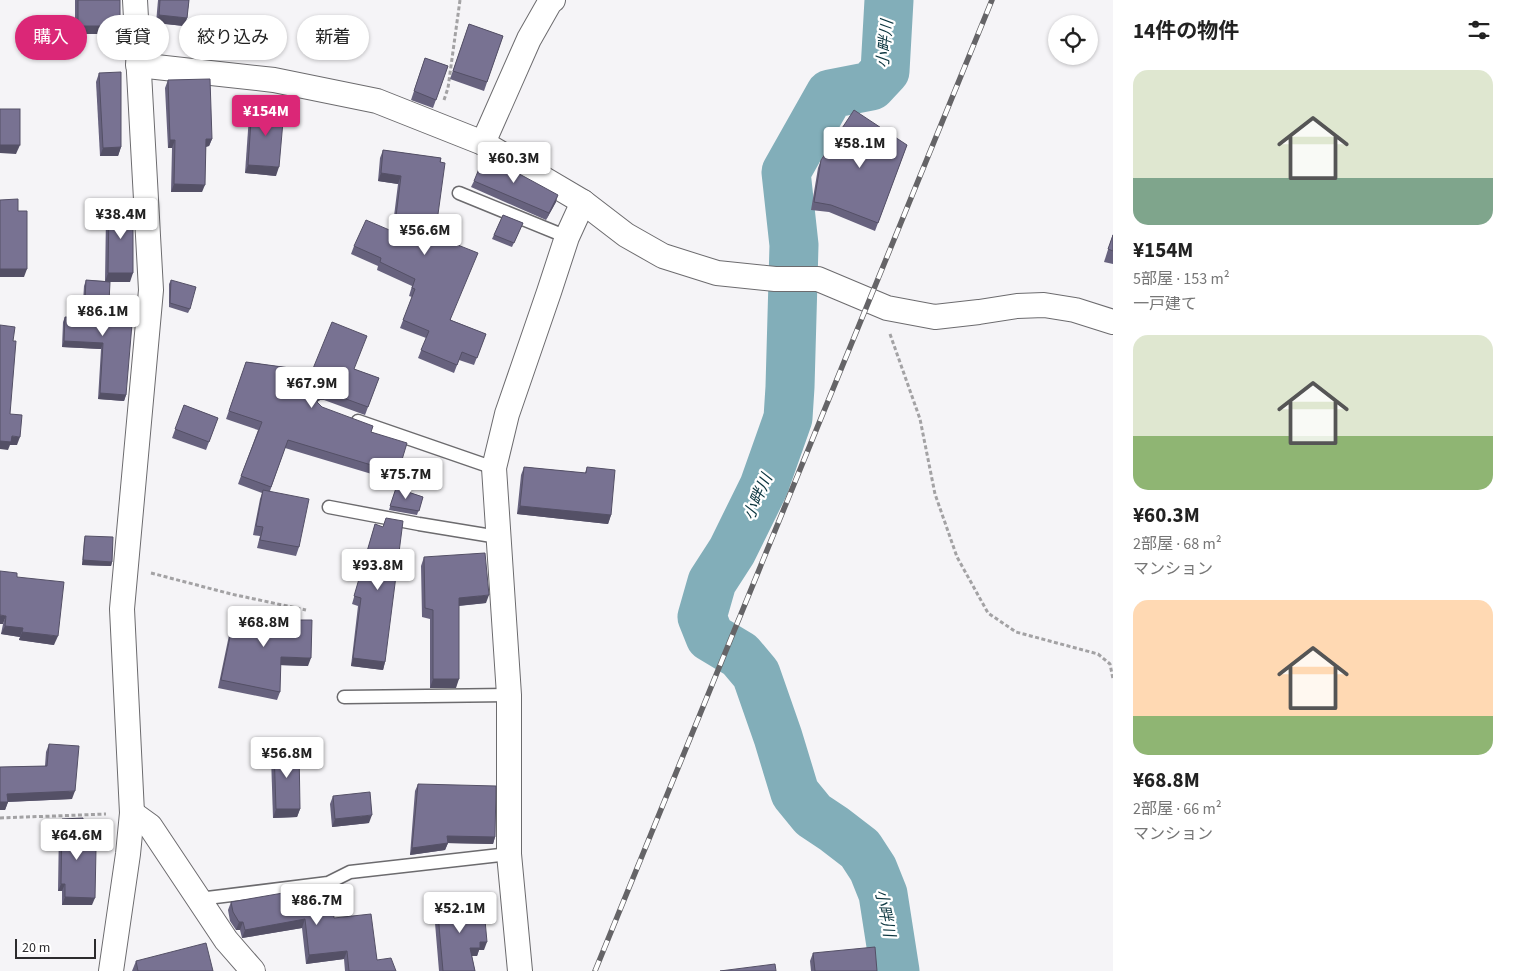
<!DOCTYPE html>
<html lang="ja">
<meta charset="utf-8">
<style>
:root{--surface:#fff;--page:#f6f6f6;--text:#222;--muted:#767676;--accent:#db2777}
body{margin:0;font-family:"Source Sans 3","Noto Sans JP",sans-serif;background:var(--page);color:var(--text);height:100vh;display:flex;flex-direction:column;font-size:19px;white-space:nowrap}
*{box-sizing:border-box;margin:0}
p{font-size:16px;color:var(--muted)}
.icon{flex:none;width:28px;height:28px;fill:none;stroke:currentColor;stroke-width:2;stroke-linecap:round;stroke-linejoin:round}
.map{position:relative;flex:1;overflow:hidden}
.sheet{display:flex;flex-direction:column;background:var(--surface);width:400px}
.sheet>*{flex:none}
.hud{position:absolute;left:15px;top:15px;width:475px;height:45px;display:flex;gap:10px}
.fabs{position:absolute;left:1048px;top:15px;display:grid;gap:10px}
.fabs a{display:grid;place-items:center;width:50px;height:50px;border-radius:50%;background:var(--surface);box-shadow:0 1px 4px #0004;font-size:25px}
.scale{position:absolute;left:15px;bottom:12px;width:81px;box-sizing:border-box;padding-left:5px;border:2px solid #2c2b2d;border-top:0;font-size:14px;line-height:18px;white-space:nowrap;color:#2c2b2d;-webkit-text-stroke:4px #fff;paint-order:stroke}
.price{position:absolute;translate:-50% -42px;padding:0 11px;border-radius:5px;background:#fff;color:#222;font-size:16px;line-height:32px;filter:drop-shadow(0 1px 2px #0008)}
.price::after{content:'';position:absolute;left:50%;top:30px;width:15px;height:11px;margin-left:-8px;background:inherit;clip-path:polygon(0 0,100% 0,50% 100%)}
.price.on{background:var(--accent);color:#fff}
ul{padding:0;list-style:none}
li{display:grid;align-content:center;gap:10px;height:265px;padding:0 20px}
li span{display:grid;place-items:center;height:155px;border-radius:15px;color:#555}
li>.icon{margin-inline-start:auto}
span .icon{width:90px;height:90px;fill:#fffc;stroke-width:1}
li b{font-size:21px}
h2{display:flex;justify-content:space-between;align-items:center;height:60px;padding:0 20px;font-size:21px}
.tag{padding:0 18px;border-radius:22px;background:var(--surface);box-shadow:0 1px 4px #0004;font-size:18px;line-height:45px}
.tag.on{background:var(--accent);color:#fff}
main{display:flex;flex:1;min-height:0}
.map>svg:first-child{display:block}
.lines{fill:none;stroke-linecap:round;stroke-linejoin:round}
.river{stroke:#82aeb9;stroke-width:49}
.lane-casing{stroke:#6c6b6e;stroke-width:15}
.street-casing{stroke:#6c6b6e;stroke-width:26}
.path{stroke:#a3a2a4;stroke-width:3;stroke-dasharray:4 2.5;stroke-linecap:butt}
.lane{stroke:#fff;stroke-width:12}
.street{stroke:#fff;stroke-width:24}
.rail-casing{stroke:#656467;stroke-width:5.5}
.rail{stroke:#fff;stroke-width:4;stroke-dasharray:11;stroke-linecap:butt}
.wall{fill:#67627e}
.shaded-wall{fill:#545066}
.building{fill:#787292;stroke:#545066}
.labels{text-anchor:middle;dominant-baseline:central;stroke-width:4.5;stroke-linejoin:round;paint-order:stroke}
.water-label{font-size:16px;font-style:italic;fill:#0b353f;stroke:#fff}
</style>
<main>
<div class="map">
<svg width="1113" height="971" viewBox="0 0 1113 971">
<rect width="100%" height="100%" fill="#f5f4f7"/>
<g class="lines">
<path class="river" d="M889 0 885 71 871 86 830 94 786 172 794 245 790 387 788 418 764 486 732 551 712 582 702 617 710 637 740 655 756 674 778 737 795 793 813 815 834 829 860 849 873 869 883 894 895 971"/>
<defs>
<g id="lane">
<path d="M459 193 567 237"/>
<path d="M358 421 494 468"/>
<path d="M329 507 419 524 498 537"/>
<path d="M344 697 509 695"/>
<path d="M199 899 328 883 350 872 509 854"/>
</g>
<g id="street">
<path d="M138 65 274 80 377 101 483 143 583 202 626 235 663 256 717 273 775 279H818L887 308 935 317 979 312 1017 306 1044 305 1075 310 1113 322"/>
<path d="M483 143 529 39 550 2 553 0"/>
<path d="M132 813 150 826 226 940 253 971"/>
<path d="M111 971 128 854 132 813 122 609 151 290 135 0"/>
<path d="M520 971 509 854V695L494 468 507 414 549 292 567 237 583 202"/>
</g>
</defs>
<use href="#lane" class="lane-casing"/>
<use href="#street" class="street-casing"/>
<g class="path">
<path d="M444 100 448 88 460 0"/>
<path d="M890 334 920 419 935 494 957 557 988 613 1016 632 1098 654 1110 664 1113 679"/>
<path d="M151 573 231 594 306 610"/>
<path d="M0 818 106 814"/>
</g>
<use href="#lane" class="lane"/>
<use href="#street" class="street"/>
<defs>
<path id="rail" d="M595 971 992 0"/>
</defs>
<use href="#rail" class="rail-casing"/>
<use href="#rail" class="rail"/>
</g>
<g class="wall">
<path d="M75 0H120V26L118 34H75Z"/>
<path d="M158 0H189L187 18 184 26 156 23Z"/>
<path d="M469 24 503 36 484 91 450 79Z"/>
<path d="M425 58 448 66 433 108 411 100Z"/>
<path d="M99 73 121 147 118 156H100L96 82Z"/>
<path d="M168 80 212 139 209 146 206 147 202 192H171L172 148H168L165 88Z"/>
<path d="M252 107 276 176 245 173 249 116Z"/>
<path d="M907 145 875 231 829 212 811 210 818 168 821 160Z"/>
<path d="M383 150 441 158 435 236 451 320 486 334 474 365 459 360 454 373 418 358 426 338 400 328 412 297 409 296 412 286 377 270 378 266 351 254 354 246 392 232 398 184 378 181 380 158Z"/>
<path d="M512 170 556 202 546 220 471 187 474 181Z"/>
<path d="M109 207 130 282H109L108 322 126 395 124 401 98 399 101 349 62 347 63 322 65 317 82 318 84 286 86 280 105 281 106 216Z"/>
<path d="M503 215 523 223 512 247 492 239Z"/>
<path d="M1113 234V264L1104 262Z"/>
<path d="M171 280 190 309 188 313 169 307V284Z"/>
<path d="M246 362 312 371 354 369 379 378 365 415 324 400H320L317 402 322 407 371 432 398 473 395 481 285 448 270 491 299 547 296 556 257 548 260 536 253 535 260 499 262 493 238 484 258 430 226 419Z"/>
<path d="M184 405 218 418 206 450 172 438Z"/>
<path d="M524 467 585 473 587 467 611 515 608 524 517 514 521 475Z"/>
<path d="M396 488 423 497 417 515 389 510Z"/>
<path d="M375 524 385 662 383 670 351 666 358 606 352 604Z"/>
<path d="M85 536 112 562 111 566 82 565 84 540Z"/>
<path d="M424 557 486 603 459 606 456 688H430V619L422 617 421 566Z"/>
<path d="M17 577 54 645 19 640 20 637 1 634 3 624Z"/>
<path d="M236 608 308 666 280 665V692L277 700 218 688 233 616Z"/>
<path d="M49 744 72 799 8 802 5 810H0V767L45 766 46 752Z"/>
<path d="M274 749 300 809 297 817 273 818 271 757Z"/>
<path d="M418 784 495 837 493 844 448 843 445 850 410 855 415 791Z"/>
<path d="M333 796 369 823 332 827 330 804Z"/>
<path d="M62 819 83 849 92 905H62V891H58L59 826Z"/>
<path d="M231 902 334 918 377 960 396 971H345L344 959 306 964 302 928 242 938 240 930H236L230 921 228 910Z"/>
<path d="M437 903 477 920 484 950H479L477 956H472L475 971H439L434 911Z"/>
<path d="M813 953 877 971H811L810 961Z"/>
<path d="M136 961 213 971H132Z"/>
</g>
<g class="shaded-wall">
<path d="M159 15 187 18 184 26 156 23Z"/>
<path d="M78 26H120L118 34H75Z"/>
<path d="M206 139H212L209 146 203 147Z"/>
<path d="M170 140H175L172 148H168Z"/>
<path d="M0 145H20L16 154 0 153Z"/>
<path d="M121 147 118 156H100L103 148Z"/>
<path d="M248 165 279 167 276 176 245 173Z"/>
<path d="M381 173 401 176 398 184 378 181Z"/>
<path d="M174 184 205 185 202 192H171Z"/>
<path d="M558 195 556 202 546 220 549 213Z"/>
<path d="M0 269H27L24 277H0Z"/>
<path d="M108 273H133L130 282H105Z"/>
<path d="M64 341 103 343 101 349 62 347Z"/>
<path d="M323 392H327L324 400H320L316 402 317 397 319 394Z"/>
<path d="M100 393 126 395 124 401 98 399Z"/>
<path d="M12 436 20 437 17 445H10L8 450 0 449V441Z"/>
<path d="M520 506 611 515 608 524 517 514Z"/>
<path d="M83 560 112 562 111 566 82 565Z"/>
<path d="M489 595 486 603 456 606 459 598Z"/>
<path d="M0 615 6 616 3 624H0Z"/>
<path d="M5 626 23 628 20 637 1 634Z"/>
<path d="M22 632 58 636 54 645 19 640Z"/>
<path d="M281 657 311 658 308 666 278 665Z"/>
<path d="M353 658 385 662 383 670 351 666Z"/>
<path d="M433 679H459L456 688H430Z"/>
<path d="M75 791 72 799 4 802 7 794Z"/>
<path d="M0 802H8L5 810H0Z"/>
<path d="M276 809H300L297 817 273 818Z"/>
<path d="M372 815 369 823 332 827 335 819Z"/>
<path d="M447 836 495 837 493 844 444 843Z"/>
<path d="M448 843 445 850 410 855 412 848Z"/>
<path d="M61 884H65L62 891H58Z"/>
<path d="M65 897 95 898 92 905H62Z"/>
<path d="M305 919 302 928 242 938 245 930Z"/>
<path d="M239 922H243L240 930H236Z"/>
<path d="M480 942H487L484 950H479L477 956H467L470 948Z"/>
<path d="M347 951 344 959 306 964 309 955Z"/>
</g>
<g class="building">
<rect x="78" y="0" width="42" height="26"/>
<path d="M160 0H189L187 18 159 15Z"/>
<path d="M469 24 503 36 487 82 453 71Z"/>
<path d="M425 58 448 66 436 100 414 91Z"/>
<path d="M121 72V147L103 148 99 73Z"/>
<path d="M210 79 212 139H206L205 185 174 184 175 140H170L168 80Z"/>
<path d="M252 107 284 110 279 167 248 165Z"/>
<rect x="0" y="109" width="20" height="36"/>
<path d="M854 110 907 145 878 223 831 205 814 202 821 160Z"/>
<path d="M383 150 441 158 440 162 445 163 435 236 478 253 450 320 486 334 477 358 462 352 457 365 421 350 429 331 403 320 415 289 412 288 415 279 380 262 381 258 354 246 366 220 394 232 401 176 381 173Z"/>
<path d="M485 154 500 161 512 168V170L558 195 549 213 474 181Z"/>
<path d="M18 199V211H27V269H0V200Z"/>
<path d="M109 207H133V273H108Z"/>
<path d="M503 215 523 223 514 243 494 235Z"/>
<path d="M1113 235V251L1108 249Z"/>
<path d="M86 280 110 282 108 322 132 324 126 395 100 393 103 343 64 341 65 317 84 318Z"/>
<path d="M171 280 196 287 190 309 170 303Z"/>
<path d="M332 322 367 336 354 369 379 378 368 407 327 392H323L319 394 317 397V402L322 407 373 426 371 432 407 443 398 473 288 440 271 487 241 476 262 422 229 411 246 362 312 371Z"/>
<path d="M0 325 15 327 13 341H16L10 414 22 415 20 437 12 436 11 442 0 441Z"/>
<path d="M184 405 218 418 209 442 175 429Z"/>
<path d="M524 467 586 473 587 467 615 470 611 515 520 506Z"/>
<path d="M396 488 423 497 419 511 390 506Z"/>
<path d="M263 490 309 499 299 547 260 540 263 527 256 526Z"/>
<path d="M386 518 403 521 385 662 353 658 361 598 354 596 375 524 383 527Z"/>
<path d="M85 536 113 537 112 562 83 560Z"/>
<path d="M485 553 489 595 459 598V679H433V610L425 608 424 557Z"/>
<path d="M0 571 17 573V577L64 582 58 636 22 632 23 628 5 626 6 616 0 615Z"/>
<path d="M236 608 293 620H312L311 658 281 657 280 692 221 680Z"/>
<path d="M49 744 79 746 75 791 7 794 8 802H0V767L47 766Z"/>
<path d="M299 748 300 809H276L274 749Z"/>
<path d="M418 784 496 786 495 837 447 836 448 843 412 848Z"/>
<path d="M370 792 372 815 335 819 333 796Z"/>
<path d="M83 818V849H96L95 898 65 897V884H61L62 819Z"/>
<path d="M331 888 334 918 371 914 377 960 391 958 396 971H349L347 951 309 955 305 919 245 930 243 922H239L233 912 231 902 283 893Z"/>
<path d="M476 900 477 920H485L487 942H480V948H470L475 971H443L437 903Z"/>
<path d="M206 943 213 971H138L136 961Z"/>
<path d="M875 947 877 971H815L813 953Z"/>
<path d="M775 964 776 971H720Z"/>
</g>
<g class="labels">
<g class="water-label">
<text transform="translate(885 44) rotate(-84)">小畔川</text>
<text transform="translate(758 497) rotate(-66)">小畔川</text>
<text transform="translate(885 913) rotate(79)">小畔川</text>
</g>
</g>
</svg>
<div class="fabs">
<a><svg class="icon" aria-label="locate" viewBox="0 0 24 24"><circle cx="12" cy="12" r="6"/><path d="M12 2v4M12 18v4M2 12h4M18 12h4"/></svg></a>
</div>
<div class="scale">20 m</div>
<b class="price on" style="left:266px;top:137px">¥154M</b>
<b class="price" style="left:860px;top:169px">¥58.1M</b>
<b class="price" style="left:514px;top:184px">¥60.3M</b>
<b class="price" style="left:121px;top:240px">¥38.4M</b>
<b class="price" style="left:425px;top:256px">¥56.6M</b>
<b class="price" style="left:103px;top:337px">¥86.1M</b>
<b class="price" style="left:312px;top:409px">¥67.9M</b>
<b class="price" style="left:406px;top:500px">¥75.7M</b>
<b class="price" style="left:378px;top:591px">¥93.8M</b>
<b class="price" style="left:264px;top:648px">¥68.8M</b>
<b class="price" style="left:287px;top:779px">¥56.8M</b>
<b class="price" style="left:77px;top:861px">¥64.6M</b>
<b class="price" style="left:317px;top:926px">¥86.7M</b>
<b class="price" style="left:460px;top:934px">¥52.1M</b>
<div class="hud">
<a class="tag on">購入</a>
<a class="tag">賃貸</a>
<a class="tag">絞り込み</a>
<a class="tag">新着</a>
</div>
</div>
<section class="sheet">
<h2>14件の物件<svg class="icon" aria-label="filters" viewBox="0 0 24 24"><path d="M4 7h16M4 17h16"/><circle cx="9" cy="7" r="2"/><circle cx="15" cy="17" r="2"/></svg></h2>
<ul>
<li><span style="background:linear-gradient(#dfe7d0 70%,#7fa58c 0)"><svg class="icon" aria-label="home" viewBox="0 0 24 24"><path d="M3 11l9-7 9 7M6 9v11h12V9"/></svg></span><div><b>¥154M</b><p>5部屋 · 153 m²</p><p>一戸建て</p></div></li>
<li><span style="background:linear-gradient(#dfe7d0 65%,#8fb573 0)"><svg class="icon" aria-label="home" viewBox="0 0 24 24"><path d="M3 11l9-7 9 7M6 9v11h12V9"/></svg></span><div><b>¥60.3M</b><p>2部屋 · 68 m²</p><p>マンション</p></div></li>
<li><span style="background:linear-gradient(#ffd9b3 75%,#8fb573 0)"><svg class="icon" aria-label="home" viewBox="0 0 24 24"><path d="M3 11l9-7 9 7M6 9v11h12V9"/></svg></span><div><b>¥68.8M</b><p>2部屋 · 66 m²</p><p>マンション</p></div></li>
</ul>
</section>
</main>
